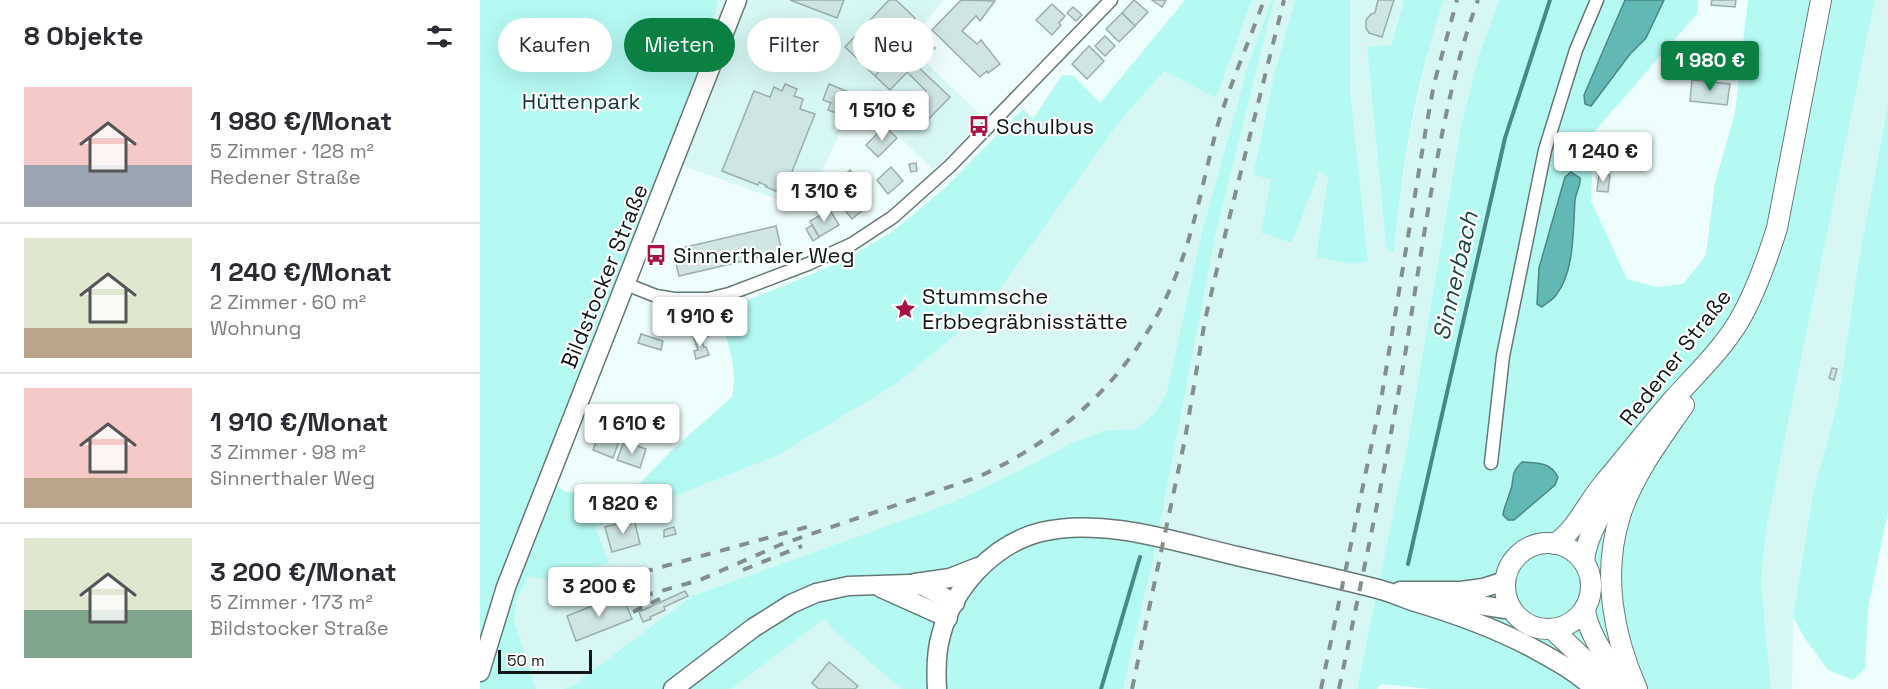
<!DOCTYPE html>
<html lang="de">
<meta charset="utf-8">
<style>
:root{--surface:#fff;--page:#f7f7f7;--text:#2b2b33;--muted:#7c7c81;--line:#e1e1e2;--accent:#0b8043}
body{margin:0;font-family:"Space Grotesk",sans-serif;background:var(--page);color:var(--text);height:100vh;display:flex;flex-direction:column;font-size:22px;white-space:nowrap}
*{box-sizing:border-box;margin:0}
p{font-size:20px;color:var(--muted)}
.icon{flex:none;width:33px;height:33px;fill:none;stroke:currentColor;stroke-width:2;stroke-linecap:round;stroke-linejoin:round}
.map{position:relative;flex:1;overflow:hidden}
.panel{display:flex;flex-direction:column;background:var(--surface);width:480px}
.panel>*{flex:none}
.guide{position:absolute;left:18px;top:18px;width:570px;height:54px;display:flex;gap:12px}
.scale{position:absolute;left:18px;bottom:15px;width:94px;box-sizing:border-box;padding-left:6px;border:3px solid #0f1716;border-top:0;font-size:16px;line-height:21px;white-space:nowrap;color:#0f1716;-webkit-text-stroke:4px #fff;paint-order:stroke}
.price{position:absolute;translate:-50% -51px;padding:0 14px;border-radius:6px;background:#fff;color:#222;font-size:20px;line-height:39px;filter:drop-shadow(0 2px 3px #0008)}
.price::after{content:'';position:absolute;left:50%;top:36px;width:18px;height:14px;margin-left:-9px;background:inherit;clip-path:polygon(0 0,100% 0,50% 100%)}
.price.active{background:var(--accent);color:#fff}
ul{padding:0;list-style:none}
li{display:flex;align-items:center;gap:18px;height:150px;padding:0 24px}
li+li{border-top:2px solid var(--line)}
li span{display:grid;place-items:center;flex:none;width:168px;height:120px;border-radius:0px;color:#555}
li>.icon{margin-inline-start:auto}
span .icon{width:72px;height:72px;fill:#fffc;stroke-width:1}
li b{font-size:26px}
h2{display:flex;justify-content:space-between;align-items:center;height:72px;padding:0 24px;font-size:26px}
.pill{padding:0 21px;border-radius:27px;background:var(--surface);box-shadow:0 6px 24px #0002;font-size:21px;line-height:54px}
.pill.active{background:var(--accent);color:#fff}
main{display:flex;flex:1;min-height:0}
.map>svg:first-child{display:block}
.built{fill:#d7f7f4}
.green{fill:#b5f9f3;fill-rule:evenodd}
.water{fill:#62b9b3;stroke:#498884;stroke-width:1.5}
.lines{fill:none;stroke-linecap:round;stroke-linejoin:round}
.stream{stroke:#498884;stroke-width:4}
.building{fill:#cfe5e2;stroke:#9aaeac;stroke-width:1.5}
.street-casing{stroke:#647876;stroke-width:15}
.secondary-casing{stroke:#647876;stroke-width:21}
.primary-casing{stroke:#647876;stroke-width:22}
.street{stroke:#fff;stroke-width:12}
.secondary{stroke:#fff;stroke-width:18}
.primary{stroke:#fff;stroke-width:20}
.rail{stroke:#838f8e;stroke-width:4;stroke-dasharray:10 10;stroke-linecap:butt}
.labels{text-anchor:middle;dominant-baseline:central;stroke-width:4.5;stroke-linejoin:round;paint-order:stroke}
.park-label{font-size:22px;fill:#113b39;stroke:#fff}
.poi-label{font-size:22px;fill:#0f1716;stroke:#fff;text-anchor:start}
.street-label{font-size:22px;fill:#0f1716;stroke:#fff}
.water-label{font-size:24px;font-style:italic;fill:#1e4744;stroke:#fff}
</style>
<main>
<section class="panel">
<h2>8 Objekte<svg class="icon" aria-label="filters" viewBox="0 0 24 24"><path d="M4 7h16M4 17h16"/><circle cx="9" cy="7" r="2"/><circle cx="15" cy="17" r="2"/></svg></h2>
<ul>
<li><span style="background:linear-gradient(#f6c9c9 65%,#9aa5b1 0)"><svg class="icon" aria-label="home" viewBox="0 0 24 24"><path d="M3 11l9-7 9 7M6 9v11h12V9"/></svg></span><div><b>1 980 €/Monat</b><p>5 Zimmer · 128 m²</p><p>Redener Straße</p></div></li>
<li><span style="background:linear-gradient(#dfe7d0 75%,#b9a48a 0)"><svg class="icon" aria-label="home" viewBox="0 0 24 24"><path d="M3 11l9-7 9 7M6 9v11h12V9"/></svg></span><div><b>1 240 €/Monat</b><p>2 Zimmer · 60 m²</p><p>Wohnung</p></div></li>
<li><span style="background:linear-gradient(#f6c9c9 75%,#b9a48a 0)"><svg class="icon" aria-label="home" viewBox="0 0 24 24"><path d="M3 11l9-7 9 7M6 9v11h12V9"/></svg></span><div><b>1 910 €/Monat</b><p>3 Zimmer · 98 m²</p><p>Sinnerthaler Weg</p></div></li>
<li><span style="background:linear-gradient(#dfe7d0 60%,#7fa58c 0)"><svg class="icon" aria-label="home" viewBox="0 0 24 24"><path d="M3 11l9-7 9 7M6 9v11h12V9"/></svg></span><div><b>3 200 €/Monat</b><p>5 Zimmer · 173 m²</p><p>Bildstocker Straße</p></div></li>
</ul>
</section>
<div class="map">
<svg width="1408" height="689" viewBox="0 0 1408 689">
<rect width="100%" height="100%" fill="#edfefc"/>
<g class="built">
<path d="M238 0H464L426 44 504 118 453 170 388 106 363 126 325 209 212 169 188 158 223 63Z"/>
<path d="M772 0H791L767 69 722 232 687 392 675 413 656 429 627 430 591 443 549 466 468 504 212 596 92 686 82 689H56L34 621 37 599 49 576 114 527 297 456 416 384 504 310 639 122 684 70 736 98Z"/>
<path d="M794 0H815L795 72 773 173 792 180 781 233 812 243 838 171 848 176 836 257 888 261 870 88V0H924L910 46 887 47 906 245 910 252 914 251 917 216 931 130 951 38 964 0H1019L1000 52 981 126 928 442 877 689H643L674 555 735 237Z"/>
<path d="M1395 0H1408V104L1378 265 1358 402 1333 494 1313 617 1312 689H1291L1281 582 1286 530Z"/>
<path d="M345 618 352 629 421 689H251Z"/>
</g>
<g class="green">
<path d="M0 0H238L223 63 61 471 85 492 129 495 161 482 190 452 252 397C258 368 249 348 241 320V315L244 310 361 262 412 232 465 188 543 109 553 119 582 75 594 76 620 103 705 0H772L736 98 684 71 639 122 504 311 416 384 297 456 115 527 129 563 65 579 49 576 37 599 34 621 56 689H0Z"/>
<path d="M791 0H794L735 237 674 555 643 689H421L352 629 345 618 251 689H82L92 686 212 596 468 504 549 466 591 443 627 430 656 429 675 413 687 392 722 232 767 69Z"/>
<path d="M815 0H870V88L888 261 872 264 836 257 848 177 839 171 812 243 781 233 791 180 773 174 795 72Z"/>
<path d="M924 0H964C936 80 922 167 914 252H910L906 245 887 47 911 45Z"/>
<path d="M1019 0H1145L1104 95 1166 38 1184 0H1218L1217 14 1114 132 1111 201 1147 279 1176 287 1203 284 1226 255 1235 183 1255 113 1268 0H1395L1286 530 1281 582 1291 689H950L901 684 897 689H877L928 442 981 126 1000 52ZM1091 172 1100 185 1095 196 1094 222 1089 268 1057 304 1059 268 1085 177ZM1078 477 1075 485 1034 520 1025 502 1031 490Z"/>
<path d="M1408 104V511L1388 608 1385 669 1373 680 1348 670 1324 637 1313 617 1333 494 1358 402 1378 265Z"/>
</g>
<g class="water">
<path d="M1145 0H1184L1166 38 1150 54 1111 106 1105 104 1104 95Z"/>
<path d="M1091 172 1100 178C1101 186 1096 192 1095 200 1093 228 1095 272 1076 295 1073 300 1066 303 1062 307L1057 304 1059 268 1085 177Z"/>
<path d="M1042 462C1058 463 1070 462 1078 477L1075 485 1034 520H1028L1023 515C1024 506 1028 500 1030 492 1036 478 1028 476 1042 462Z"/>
</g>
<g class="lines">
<g class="stream">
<path d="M928 564 1025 138 1070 0"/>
<path d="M621 689 660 557"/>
</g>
</g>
<g class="building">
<path d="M310 0H364L357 18Z"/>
<path d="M409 0H416L435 18 412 42 420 49 395 76 365 47Z"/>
<path d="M481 0 515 1 500 21 496 16 482 31 497 44 501 40 520 64 508 73 507 71 500 77 452 30Z"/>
<path d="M654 0 668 12 655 26 642 13Z"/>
<path d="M672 0H686L682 7Z"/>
<path d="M898 0H914L902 37 889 33 886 28V20L891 14 895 13Z"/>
<path d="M1232 0H1256L1255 7 1231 5Z"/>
<path d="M572 4 585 16 579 23 581 25 572 35 556 20Z"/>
<path d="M593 7 602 15 596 21 587 13Z"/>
<path d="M642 13 655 26 639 42 626 29Z"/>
<path d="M625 36 635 46 625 56 615 46Z"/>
<path d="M444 37 455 48 447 56 437 45Z"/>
<path d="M609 46 624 61 607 79 592 64Z"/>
<path d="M420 49 435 64 410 90 395 76Z"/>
<path d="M435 64 470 97 439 129 424 115 446 91 427 72Z"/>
<path d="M1212 80 1250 84 1247 105 1210 101Z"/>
<path d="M305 84 317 89 314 96 323 99 320 109 335 114 303 194 286 187 287 186 279 182 278 185 242 171 274 91 290 97 294 87 302 91Z"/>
<path d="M349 84 371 93 362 115 348 110 351 103 343 100Z"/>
<path d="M405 126 417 138 398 157 386 145Z"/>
<path d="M436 163 437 171 431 172 429 164Z"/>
<path d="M411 167 423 181 408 194 397 180Z"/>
<path d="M370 170 382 185 376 189 364 175Z"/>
<path d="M1119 174 1130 175 1128 192 1117 191Z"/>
<path d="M347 186 350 193 343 196 340 190Z"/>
<path d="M375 188 389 205 372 219 358 202Z"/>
<path d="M350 210 359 225 339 237 330 221Z"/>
<path d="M332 225 339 237 333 241 326 229Z"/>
<path d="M296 226 302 252 199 276 193 250Z"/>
<path d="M235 321 240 332 228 336 224 326Z"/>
<path d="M161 334 183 341 181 350 158 343Z"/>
<path d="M219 334 224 347H226L229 355 216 359 214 351 218 350 213 336Z"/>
<path d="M1352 368 1357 369 1354 380 1349 378Z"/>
<path d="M125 418 145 425 133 458 113 450Z"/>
<path d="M144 441 166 449 160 468 137 460Z"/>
<path d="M154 519 160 544 132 552 125 527Z"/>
<path d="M194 527 196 534 184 537V530Z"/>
<path d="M205 591 208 596 184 607 185 610 170 617 171 619 163 622 159 612Z"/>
<path d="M142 594 152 619 96 641 87 616Z"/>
<path d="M349 662 378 686 375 689H339L332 683Z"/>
</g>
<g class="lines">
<defs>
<g id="street">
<path d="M146 284 176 296 194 299H228L249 294 328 264 372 244 413 217 470 166 631 0"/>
<path d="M1011 463 1023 356 1065 150 1096 50 1117 0"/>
</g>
<g id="secondary">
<path d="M435 583 470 578 498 567"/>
<path d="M401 588 468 618"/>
<path d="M920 591H981L1003 588 1025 581"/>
<path d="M967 600 1032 610"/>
<path d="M0 672 26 587 257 0"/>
<path d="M193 689 273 628 311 604 336 593 368 586 429 584 443 586 475 603"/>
<path d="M457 689C456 672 456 652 461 635 473 588 513 544 561 532 623 517 696 542 757 556 804 567 851 577 898 589 910 592 921 597 932 601 976 614 1018 629 1058 651 1078 662 1098 673 1114 689"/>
</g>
<g id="primary">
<circle cx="1068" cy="586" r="43"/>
<path d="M1075 544C1097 529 1107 503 1124 483 1146 457 1168 429 1191 402 1214 376 1241 351 1259 321 1276 292 1287 260 1297 228L1341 0"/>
<path d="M1104 562C1106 530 1133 495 1151 470"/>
<path d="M1105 608C1106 633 1133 667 1146 689"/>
<path d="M1072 629 1104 659 1130 689"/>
<path d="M1157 689C1133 635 1122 574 1140 516 1153 475 1180 440 1204 405"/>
</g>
</defs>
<use href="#street" class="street-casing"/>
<use href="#secondary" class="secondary-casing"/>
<use href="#primary" class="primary-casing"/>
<use href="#street" class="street"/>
<use href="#secondary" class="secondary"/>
<use href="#primary" class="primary"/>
<g class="rail">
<path d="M263 570 322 546"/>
<path d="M163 596 220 580 302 544 498 477C594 433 663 364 700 265 717 220 725 171 738 124 751 82 769 42 784 0"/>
<path d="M88 600 167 571 334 525"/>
<path d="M153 612 186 596"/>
<path d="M652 689 705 439 725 320 746 231 804 0"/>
<path d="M841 689 902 394 946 128 954 84 977 0"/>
<path d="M859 689C882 578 906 467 925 355 936 286 946 217 959 149 969 99 980 48 998 0"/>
</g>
</g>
<defs>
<symbol id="bus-bare" viewBox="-9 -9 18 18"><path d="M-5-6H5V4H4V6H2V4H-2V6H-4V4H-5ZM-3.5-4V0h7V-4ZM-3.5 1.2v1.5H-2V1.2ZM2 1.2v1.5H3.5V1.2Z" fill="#a81346" stroke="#fff" stroke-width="2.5" paint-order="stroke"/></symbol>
<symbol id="sight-bare" viewBox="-9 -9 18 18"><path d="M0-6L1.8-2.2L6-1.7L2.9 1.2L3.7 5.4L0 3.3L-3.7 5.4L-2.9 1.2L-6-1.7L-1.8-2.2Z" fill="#a81346" stroke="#fff" stroke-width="2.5" paint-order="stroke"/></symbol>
</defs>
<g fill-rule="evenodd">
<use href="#bus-bare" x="484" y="111" width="30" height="30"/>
<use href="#bus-bare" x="161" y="240" width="30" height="30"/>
<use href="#sight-bare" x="410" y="294" width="30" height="30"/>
</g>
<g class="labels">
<g class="park-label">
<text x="101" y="101">Hüttenpark</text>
</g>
<g class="poi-label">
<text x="516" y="126">Schulbus</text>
<text x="193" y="255">Sinnerthaler Weg</text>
<text x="442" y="296">Stummsche<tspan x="442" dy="25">Erbbegräbnisstätte</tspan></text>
</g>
<g class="street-label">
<text transform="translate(124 276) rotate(-68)">Bildstocker Straße</text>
<text transform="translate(1195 357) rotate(-52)">Redener Straße</text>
</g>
<g class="water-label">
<text transform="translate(975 276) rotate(-77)">Sinnerbach</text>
</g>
</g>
</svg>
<div class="scale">50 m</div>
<b class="price active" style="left:1230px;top:92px">1 980 €</b>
<b class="price" style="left:402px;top:142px">1 510 €</b>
<b class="price" style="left:1123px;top:183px">1 240 €</b>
<b class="price" style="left:344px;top:223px">1 310 €</b>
<b class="price" style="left:220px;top:348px">1 910 €</b>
<b class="price" style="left:152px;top:455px">1 610 €</b>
<b class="price" style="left:143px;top:535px">1 820 €</b>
<b class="price" style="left:119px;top:618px">3 200 €</b>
<div class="guide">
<a class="pill">Kaufen</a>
<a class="pill active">Mieten</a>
<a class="pill">Filter</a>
<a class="pill">Neu</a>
</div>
</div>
</main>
